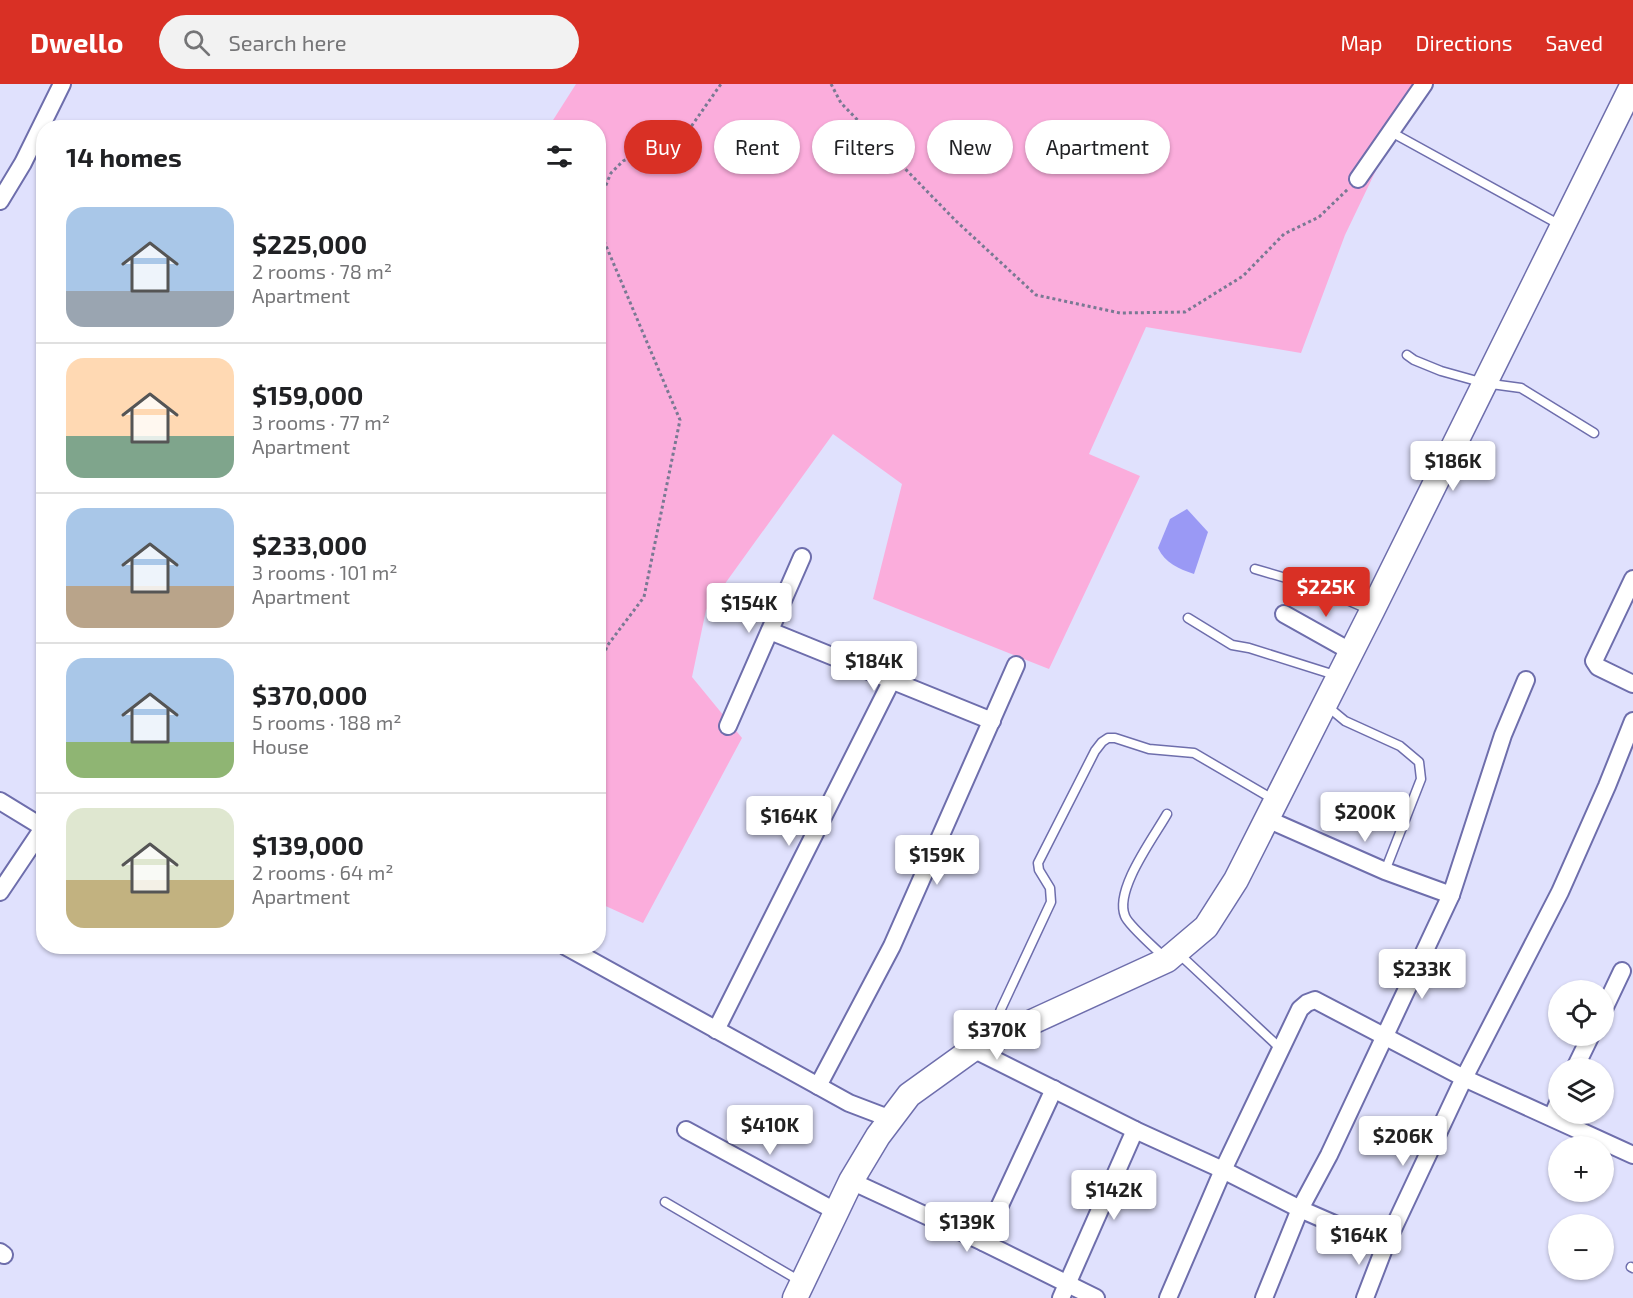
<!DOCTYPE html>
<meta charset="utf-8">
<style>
:root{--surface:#fff;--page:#f2f2f2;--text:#202124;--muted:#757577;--line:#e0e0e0;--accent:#d93025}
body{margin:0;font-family:"Exo 2",sans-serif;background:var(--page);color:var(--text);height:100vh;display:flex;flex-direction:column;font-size:22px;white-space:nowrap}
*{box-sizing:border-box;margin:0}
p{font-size:20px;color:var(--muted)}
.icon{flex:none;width:33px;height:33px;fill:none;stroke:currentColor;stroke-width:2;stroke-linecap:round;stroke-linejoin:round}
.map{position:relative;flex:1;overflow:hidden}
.details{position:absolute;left:36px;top:36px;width:570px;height:834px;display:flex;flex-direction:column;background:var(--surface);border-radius:24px;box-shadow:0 2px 4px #0004}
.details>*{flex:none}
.hud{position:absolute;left:624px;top:36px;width:570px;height:54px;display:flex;gap:12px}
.buttons{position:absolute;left:1548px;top:896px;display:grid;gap:12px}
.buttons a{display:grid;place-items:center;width:66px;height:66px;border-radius:50%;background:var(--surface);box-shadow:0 2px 4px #0004;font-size:30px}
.price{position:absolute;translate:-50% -51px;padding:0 14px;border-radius:6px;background:#fff;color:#222;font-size:20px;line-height:39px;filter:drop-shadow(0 2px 3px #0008)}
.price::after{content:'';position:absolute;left:50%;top:36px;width:18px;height:14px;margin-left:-9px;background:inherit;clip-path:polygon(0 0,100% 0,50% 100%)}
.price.current{background:var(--accent);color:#fff}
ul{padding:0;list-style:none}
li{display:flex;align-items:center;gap:18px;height:150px;padding:0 30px}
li+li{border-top:2px solid var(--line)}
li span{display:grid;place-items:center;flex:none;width:168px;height:120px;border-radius:18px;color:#555}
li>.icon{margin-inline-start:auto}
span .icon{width:72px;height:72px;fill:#fffc;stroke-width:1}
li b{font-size:26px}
h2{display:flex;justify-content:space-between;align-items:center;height:72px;padding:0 30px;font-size:26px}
.tag{padding:0 21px;border-radius:27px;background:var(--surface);box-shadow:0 2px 4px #0004;font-size:21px;line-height:54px}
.tag.current{background:var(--accent);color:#fff}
header{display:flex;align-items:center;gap:36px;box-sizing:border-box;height:84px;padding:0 30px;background:var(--accent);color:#fff}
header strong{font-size:28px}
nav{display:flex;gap:33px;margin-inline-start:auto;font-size:21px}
.search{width:420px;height:54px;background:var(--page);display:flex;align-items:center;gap:15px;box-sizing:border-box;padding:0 21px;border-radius:33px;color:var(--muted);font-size:22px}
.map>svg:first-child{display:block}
.green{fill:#fbaddc}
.water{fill:#9a99f5}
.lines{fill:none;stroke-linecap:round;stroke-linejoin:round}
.lane-casing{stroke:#6e6eac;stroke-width:11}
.street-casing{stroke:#6e6eac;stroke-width:20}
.secondary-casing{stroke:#6e6eac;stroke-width:27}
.path{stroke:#797993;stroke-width:3;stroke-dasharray:3 3;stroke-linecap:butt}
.lane{stroke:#fff;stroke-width:8}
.street{stroke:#fff;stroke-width:16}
.secondary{stroke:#fff;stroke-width:24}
</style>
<header>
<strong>Dwello</strong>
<div class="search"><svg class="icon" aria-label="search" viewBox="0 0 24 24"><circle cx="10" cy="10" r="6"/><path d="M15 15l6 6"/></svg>Search here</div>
<nav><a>Map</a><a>Directions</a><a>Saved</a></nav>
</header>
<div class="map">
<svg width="1633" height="1214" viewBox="0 0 1633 1214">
<rect width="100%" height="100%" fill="#e0e1fd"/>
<path class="green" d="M576 0H1423L1390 57 1345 151 1301 269 1146 243 1089 370 1140 392 1049 585 873 515 902 400 833 350 706 526 692 593 742 654 643 839 599 819 598 44H548Z"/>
<path class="water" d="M1187 425 1208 448 1194 490C1179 485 1165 479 1158 464L1170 435Z"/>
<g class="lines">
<defs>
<g id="lane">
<path d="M1391 48 1562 142"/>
<path d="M1407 271 1414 276 1441 287 1484 299 1521 304 1594 349"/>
<path d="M1255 485 1320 504 1370 526"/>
<path d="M1188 534 1232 561 1249 564 1338 592"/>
<path d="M1327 622 1345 637 1400 662 1419 678 1421 695 1385 787"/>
<path d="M1178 869 1281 965"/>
<path d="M1164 873C1156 865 1128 841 1125 832 1114 806 1154 753 1167 730"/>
<path d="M991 951 1001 925 1051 818 1050 804 1039 786 1038 779 1095 667 1102 658 1108 654H1115L1149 665 1194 669 1276 717"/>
<path d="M665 1118 800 1197"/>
<path d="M1631 1183 1633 1184"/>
</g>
<g id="street">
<path d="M1358 95 1424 0"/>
<path d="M0 117 23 79 62 0"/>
<path d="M1633 495 1594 577 1598 583 1633 600"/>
<path d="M1284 530 1350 567"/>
<path d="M770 547 992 637"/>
<path d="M728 642 802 473"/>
<path d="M0 717 44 744"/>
<path d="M1267 735 1385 787 1451 811"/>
<path d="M0 808 43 744"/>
<path d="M565 862 849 1019 891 1035"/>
<path d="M1604 925 1622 887"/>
<path d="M716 946 892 596"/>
<path d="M973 965 1135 1046 1223 1086 1300 1125 1385 1162 1464 994 1560 808 1607 702 1633 637"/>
<path d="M1575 984 1591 951"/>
<path d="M818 1002 892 862 1016 581"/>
<path d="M1552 1033 1558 1019"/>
<path d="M686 1046 837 1128"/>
<path d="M851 1097 983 1158 1096 1214"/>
<path d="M983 1158 1054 1005"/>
<path d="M0 1168 4 1171"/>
<path d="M1061 1214 1135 1046"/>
<path d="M1168 1214 1223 1086 1300 925 1307 919 1315 916 1464 994 1633 1071"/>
<path d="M1264 1214 1300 1125 1329 1071 1451 811 1503 651 1526 596"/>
<path d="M1365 1214 1385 1162"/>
</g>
<path id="secondary" d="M795 1214 851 1097 878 1052 909 1011 973 965 1167 876 1206 843 1236 796 1372 527 1633 0"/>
</defs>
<use href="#lane" class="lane-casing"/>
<use href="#street" class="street-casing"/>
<use href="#secondary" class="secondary-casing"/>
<g class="path">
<path d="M831 0 841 19 956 137 1036 211 1120 229 1185 228 1243 192 1284 150 1319 133 1348 105"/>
<path d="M598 589 607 562 644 513 680 336 604 157 600 115 611 89 623 77 688 47 721 0"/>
</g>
<use href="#lane" class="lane"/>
<use href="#street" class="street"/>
<use href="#secondary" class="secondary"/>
</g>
</svg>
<div class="buttons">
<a><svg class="icon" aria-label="locate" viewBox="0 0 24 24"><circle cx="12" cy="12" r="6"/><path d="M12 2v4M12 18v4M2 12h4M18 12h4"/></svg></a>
<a><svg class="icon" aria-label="layers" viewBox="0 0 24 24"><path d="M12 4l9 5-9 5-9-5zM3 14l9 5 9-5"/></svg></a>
<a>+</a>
<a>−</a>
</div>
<b class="price" style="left:1453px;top:408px">$186K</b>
<b class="price current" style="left:1326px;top:534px">$225K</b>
<b class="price" style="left:749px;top:550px">$154K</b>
<b class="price" style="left:874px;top:608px">$184K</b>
<b class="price" style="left:1365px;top:759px">$200K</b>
<b class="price" style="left:789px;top:763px">$164K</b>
<b class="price" style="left:937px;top:802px">$159K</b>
<b class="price" style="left:1422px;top:916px">$233K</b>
<b class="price" style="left:997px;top:977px">$370K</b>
<b class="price" style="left:770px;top:1072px">$410K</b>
<b class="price" style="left:1403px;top:1083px">$206K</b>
<b class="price" style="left:1114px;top:1137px">$142K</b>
<b class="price" style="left:967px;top:1169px">$139K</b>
<b class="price" style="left:1359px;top:1182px">$164K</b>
<div class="hud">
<a class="tag current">Buy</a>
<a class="tag">Rent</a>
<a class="tag">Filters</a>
<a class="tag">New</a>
<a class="tag">Apartment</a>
</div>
<section class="details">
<h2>14 homes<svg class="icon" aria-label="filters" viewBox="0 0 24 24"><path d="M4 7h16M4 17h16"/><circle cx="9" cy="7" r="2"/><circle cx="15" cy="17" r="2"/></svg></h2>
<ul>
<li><span style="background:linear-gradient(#a9c7e8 70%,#9aa5b1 0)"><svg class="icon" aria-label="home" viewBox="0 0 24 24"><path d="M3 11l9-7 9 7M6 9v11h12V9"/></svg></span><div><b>$225,000</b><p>2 rooms · 78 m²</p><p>Apartment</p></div></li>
<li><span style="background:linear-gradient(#ffd9b3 65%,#7fa58c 0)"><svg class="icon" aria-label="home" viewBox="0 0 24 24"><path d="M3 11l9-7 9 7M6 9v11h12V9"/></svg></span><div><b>$159,000</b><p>3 rooms · 77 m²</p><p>Apartment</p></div></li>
<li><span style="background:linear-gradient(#a9c7e8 65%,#b9a48a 0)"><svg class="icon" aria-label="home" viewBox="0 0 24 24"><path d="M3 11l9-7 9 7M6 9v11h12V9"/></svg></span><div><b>$233,000</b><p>3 rooms · 101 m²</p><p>Apartment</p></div></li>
<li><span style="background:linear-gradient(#a9c7e8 70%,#8fb573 0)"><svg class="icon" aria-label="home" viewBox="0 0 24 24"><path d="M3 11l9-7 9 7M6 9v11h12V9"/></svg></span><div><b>$370,000</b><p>5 rooms · 188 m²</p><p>House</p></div></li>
<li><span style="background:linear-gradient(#dfe7d0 60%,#c2b280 0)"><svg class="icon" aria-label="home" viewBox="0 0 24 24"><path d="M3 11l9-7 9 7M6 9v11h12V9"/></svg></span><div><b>$139,000</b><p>2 rooms · 64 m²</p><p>Apartment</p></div></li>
</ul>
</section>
</div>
